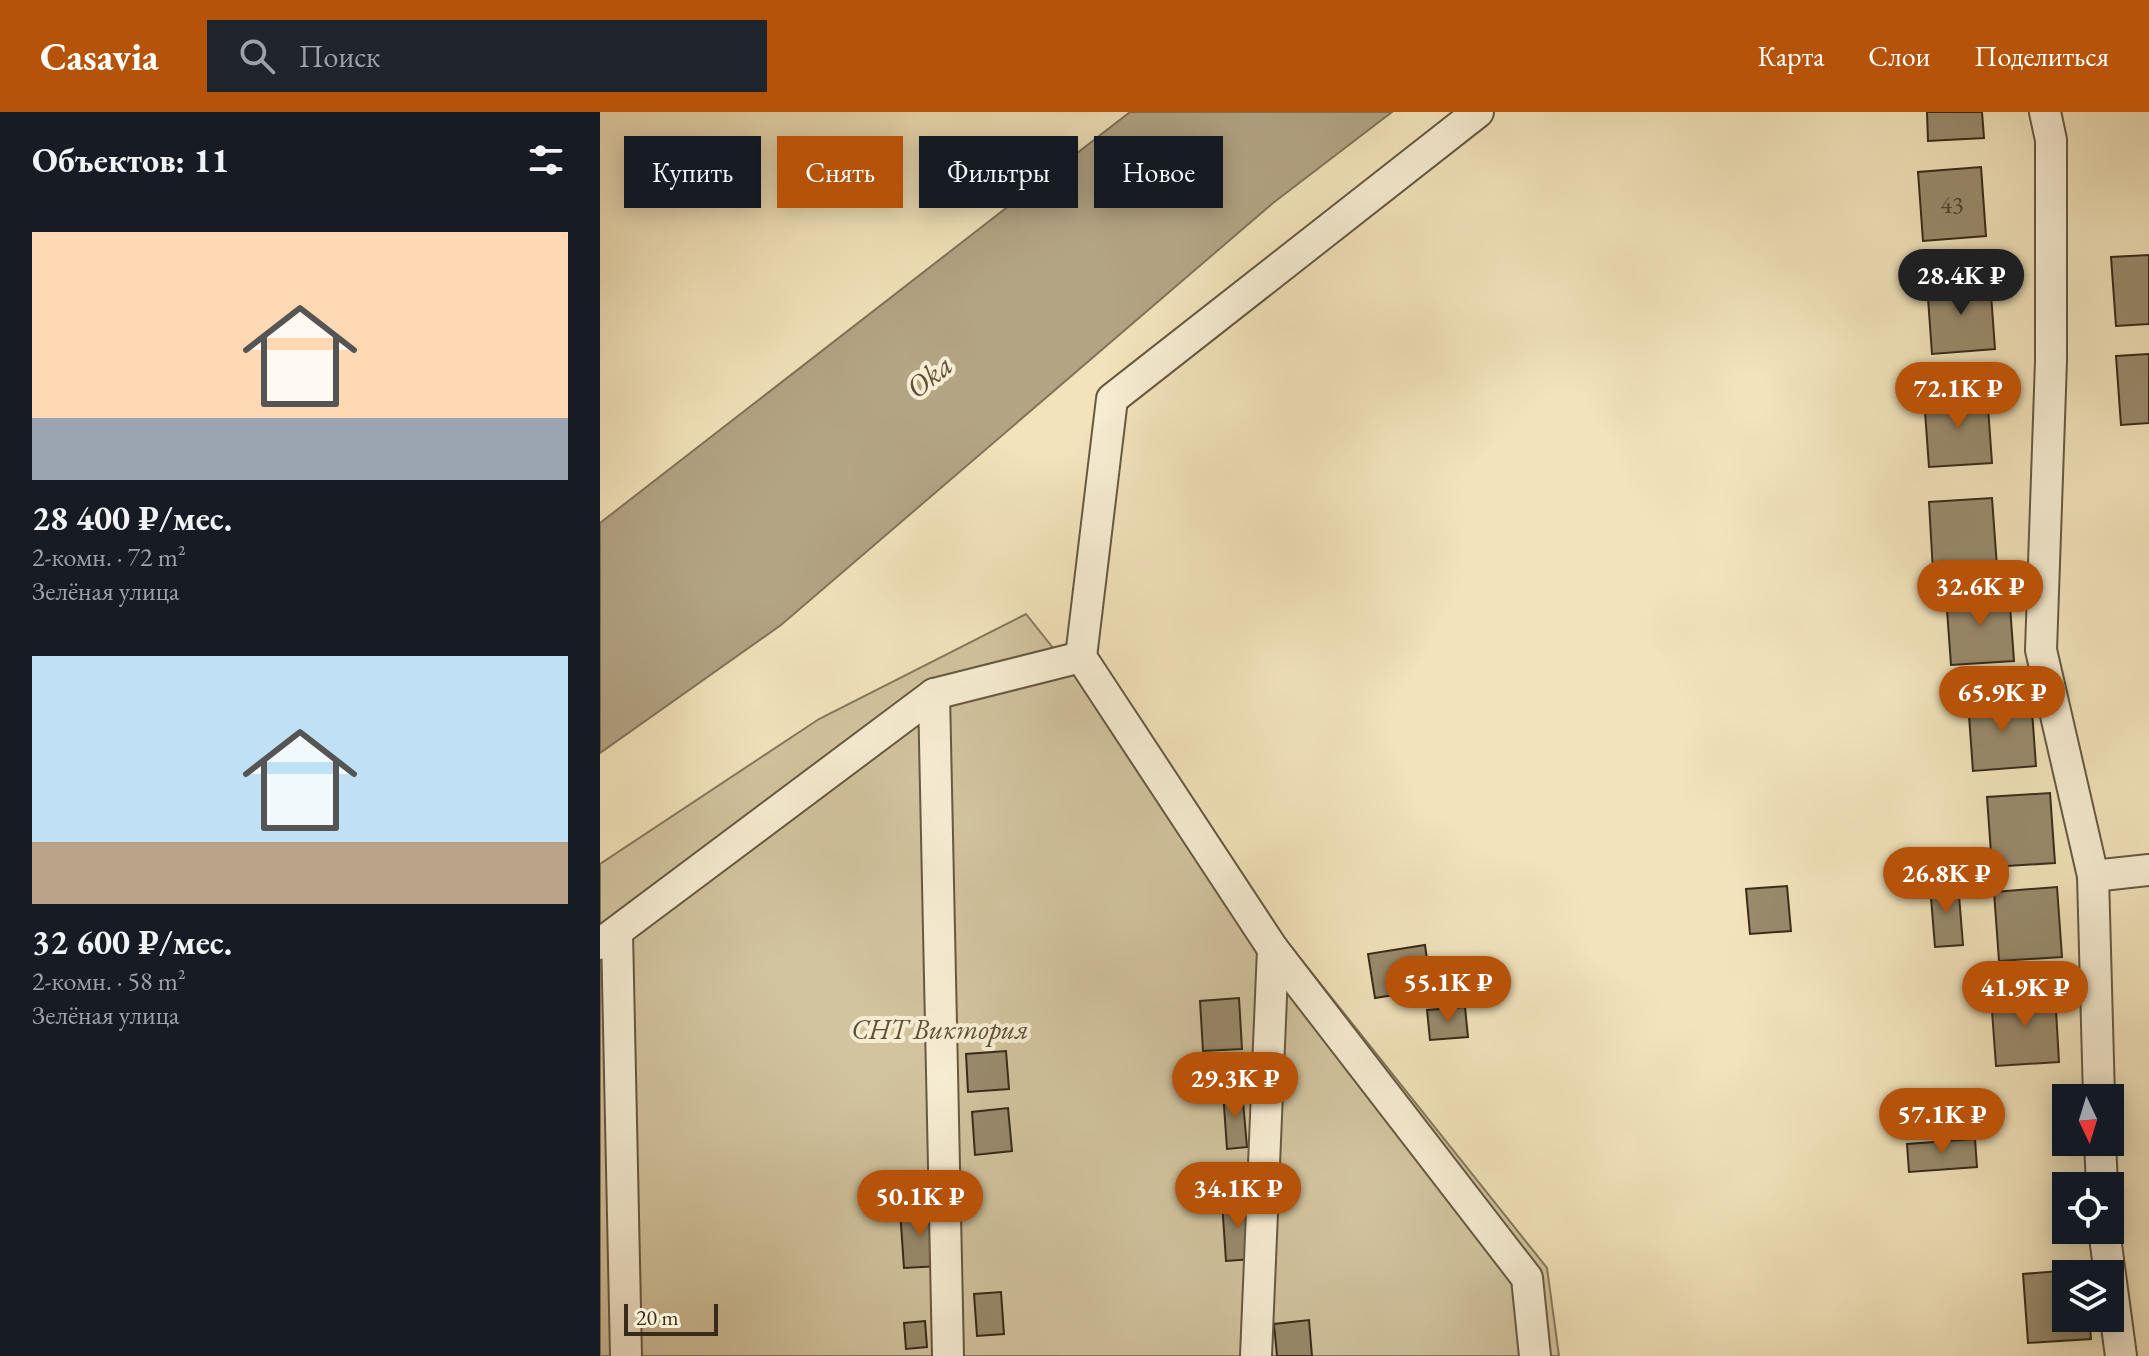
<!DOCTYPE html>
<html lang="ru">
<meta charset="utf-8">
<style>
:root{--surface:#171b24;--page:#20242c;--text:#f1f3f6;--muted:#9ea1a6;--accent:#b45309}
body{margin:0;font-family:"EB Garamond",serif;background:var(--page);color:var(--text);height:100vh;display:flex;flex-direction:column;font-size:30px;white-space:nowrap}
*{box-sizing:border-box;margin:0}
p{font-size:26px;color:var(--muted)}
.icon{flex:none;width:44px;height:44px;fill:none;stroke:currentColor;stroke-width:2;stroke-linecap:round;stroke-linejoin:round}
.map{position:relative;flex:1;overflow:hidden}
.sheet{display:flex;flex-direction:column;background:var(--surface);width:600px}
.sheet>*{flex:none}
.banner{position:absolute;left:24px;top:24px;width:760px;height:72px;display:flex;gap:16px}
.needle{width:52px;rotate:176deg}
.tools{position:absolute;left:1452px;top:972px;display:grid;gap:16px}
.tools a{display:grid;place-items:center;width:72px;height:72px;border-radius:0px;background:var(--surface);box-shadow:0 4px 20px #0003;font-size:40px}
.scale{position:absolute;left:24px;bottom:20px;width:94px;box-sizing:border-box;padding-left:8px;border:4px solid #382b19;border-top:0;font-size:22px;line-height:28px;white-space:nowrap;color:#382b19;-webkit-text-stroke:6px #f7edd3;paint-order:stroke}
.price{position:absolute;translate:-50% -68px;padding:0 18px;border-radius:28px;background:var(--accent);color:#fff;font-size:26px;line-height:52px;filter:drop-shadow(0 2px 4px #0008)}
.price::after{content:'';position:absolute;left:50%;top:48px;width:24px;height:18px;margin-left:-12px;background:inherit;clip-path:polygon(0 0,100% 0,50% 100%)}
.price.active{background:#222;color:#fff}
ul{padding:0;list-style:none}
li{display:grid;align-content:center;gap:16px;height:424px;padding:0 32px}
li span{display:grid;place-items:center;height:248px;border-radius:0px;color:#555}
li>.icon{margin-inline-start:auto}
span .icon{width:144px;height:144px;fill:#fffc;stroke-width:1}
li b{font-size:34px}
h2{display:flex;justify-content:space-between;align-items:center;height:96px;padding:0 32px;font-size:34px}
.chip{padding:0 28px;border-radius:0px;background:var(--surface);box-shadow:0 4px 20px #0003;font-size:28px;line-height:72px}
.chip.active{background:var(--accent);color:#fff}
header{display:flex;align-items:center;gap:48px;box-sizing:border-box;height:112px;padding:0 40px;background:var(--accent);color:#fff}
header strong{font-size:38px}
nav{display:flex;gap:44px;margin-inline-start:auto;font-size:28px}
.search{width:560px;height:72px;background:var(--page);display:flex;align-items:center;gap:20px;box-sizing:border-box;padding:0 28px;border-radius:0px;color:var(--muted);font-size:30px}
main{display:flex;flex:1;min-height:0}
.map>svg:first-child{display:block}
.green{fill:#d2c49f;stroke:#85785c;stroke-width:2}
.water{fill:#b3a484;stroke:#827459;stroke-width:2}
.building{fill:#998b6d;stroke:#382b19;stroke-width:2}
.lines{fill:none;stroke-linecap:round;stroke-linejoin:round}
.street-casing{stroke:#665942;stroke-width:34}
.street{stroke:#f7edd3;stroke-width:30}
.labels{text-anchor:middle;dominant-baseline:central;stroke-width:8;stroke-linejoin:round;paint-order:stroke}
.number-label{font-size:24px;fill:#50432e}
.park-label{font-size:28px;font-style:italic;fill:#5e513a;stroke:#f7edd3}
.water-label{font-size:30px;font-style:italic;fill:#5d4f39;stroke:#f7edd3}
</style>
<header>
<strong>Casavia</strong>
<div class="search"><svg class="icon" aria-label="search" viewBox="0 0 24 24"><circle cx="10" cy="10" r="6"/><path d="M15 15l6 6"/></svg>Поиск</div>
<nav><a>Карта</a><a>Слои</a><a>Поделиться</a></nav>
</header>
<main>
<section class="sheet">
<h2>Объектов: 11<svg class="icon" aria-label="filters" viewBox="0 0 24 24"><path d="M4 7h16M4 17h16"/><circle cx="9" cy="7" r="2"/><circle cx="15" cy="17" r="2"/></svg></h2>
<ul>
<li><span style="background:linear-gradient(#ffd9b3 75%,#9aa5b1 0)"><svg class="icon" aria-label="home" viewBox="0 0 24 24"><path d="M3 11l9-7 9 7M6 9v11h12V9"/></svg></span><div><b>28 400 ₽/мес.</b><p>2-комн. · 72 m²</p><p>Зелёная улица</p></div></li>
<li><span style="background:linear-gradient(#bfe0f5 75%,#b9a48a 0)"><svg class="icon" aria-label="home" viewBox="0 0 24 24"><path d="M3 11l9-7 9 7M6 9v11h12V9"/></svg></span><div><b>32 600 ₽/мес.</b><p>2-комн. · 58 m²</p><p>Зелёная улица</p></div></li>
</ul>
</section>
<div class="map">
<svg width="1549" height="1244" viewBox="0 0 1549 1244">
<rect width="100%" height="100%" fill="#f2e3bb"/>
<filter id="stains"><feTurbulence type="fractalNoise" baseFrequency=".0025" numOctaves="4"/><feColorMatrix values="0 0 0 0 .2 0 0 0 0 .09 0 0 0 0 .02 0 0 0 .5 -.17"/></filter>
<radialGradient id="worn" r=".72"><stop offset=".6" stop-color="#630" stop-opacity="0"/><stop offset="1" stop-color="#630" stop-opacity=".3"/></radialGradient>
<path class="green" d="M426 502 947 1156 959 1244H0V752L219 607Z"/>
<path class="water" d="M530 0H792L673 91 181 513 0 641V411Z"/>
<g class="building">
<path d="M1327 0H1382L1384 26 1328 29Z"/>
<path d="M1381 55 1386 124 1323 129 1318 60Z"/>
<path d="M1549 143V212L1516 214 1511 145Z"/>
<path d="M1390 168 1395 237 1332 242 1327 172Z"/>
<path d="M1549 242V311L1521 313 1516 244Z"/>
<path d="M1387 281 1392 351 1329 355 1324 286Z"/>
<path d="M1392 386 1397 455 1333 460 1329 390Z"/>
<path d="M1409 480 1414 549 1351 553 1346 484Z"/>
<path d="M1431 585 1436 654 1373 659 1368 590Z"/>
<path d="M1450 681 1455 751 1392 755 1387 685Z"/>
<path d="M1358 771 1363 833 1335 835 1330 773Z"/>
<path d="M1187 774 1191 819 1150 822 1146 777Z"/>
<path d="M1457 775 1462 845 1399 849 1394 780Z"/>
<path d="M825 833 831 877 775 886 768 842Z"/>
<path d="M1455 881 1459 950 1396 954 1391 885Z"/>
<path d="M639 886 642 937 603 939 600 889Z"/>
<path d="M865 895 868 925 830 928 827 898Z"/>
<path d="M406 939 409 977 368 980 366 942Z"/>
<path d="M642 978 647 1035 627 1037 623 979Z"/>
<path d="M408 996 412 1039 375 1043 372 1000Z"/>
<path d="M1375 1027 1377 1055 1309 1060 1307 1032Z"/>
<path d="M649 1088 653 1147 626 1149 622 1090Z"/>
<path d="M336 1095 340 1154 304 1156 300 1098Z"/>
<path d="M1486 1157V1162H1466V1206H1489L1491 1227 1428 1231 1423 1162Z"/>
<path d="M401 1180 404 1222 377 1224 374 1182Z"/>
<path d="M709 1208 712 1244H677L674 1212Z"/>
<path d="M325 1209 327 1235 306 1237 304 1211Z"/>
</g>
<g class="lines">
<defs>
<g id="street">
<path d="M878 0 512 287 481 545 673 837 927 1166 935 1244"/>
<path d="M1445 0 1451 28V249L1441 538 1493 764 1499 986"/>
<path d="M334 582 348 1244"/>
<path d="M1493 764 1549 758"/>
<path d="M17 821 26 1244"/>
<path d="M0 832 334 582 481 545"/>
<path d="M1500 1030 1502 1074"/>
<path d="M1504 1118 1521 1244"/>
<path d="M656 1244 673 837"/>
</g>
</defs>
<use href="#street" class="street-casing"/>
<use href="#street" class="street"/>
</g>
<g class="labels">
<g class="number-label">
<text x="1352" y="92">43</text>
</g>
<g class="park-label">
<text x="340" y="917">СНТ Виктория</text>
</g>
<g class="water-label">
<text transform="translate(329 264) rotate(-39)">Oka</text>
</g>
</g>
<rect width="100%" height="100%" filter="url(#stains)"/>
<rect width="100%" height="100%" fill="url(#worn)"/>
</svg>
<div class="tools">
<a><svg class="needle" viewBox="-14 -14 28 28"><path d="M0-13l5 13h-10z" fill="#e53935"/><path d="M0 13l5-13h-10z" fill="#9ea1a6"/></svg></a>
<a><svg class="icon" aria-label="locate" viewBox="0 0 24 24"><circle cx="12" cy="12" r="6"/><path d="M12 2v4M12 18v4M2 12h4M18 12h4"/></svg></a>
<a><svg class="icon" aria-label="layers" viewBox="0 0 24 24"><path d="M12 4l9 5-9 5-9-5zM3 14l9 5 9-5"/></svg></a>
</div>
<div class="scale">20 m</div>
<b class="price active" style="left:1361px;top:205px">28.4K ₽</b>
<b class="price" style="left:1358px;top:318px">72.1K ₽</b>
<b class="price" style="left:1380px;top:516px">32.6K ₽</b>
<b class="price" style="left:1402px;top:622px">65.9K ₽</b>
<b class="price" style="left:1346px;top:803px">26.8K ₽</b>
<b class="price" style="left:848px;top:912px">55.1K ₽</b>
<b class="price" style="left:1425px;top:917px">41.9K ₽</b>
<b class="price" style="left:635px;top:1008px">29.3K ₽</b>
<b class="price" style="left:1342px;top:1044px">57.1K ₽</b>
<b class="price" style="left:638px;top:1118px">34.1K ₽</b>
<b class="price" style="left:320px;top:1126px">50.1K ₽</b>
<div class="banner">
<a class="chip">Купить</a>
<a class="chip active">Снять</a>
<a class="chip">Фильтры</a>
<a class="chip">Новое</a>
</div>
</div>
</main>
